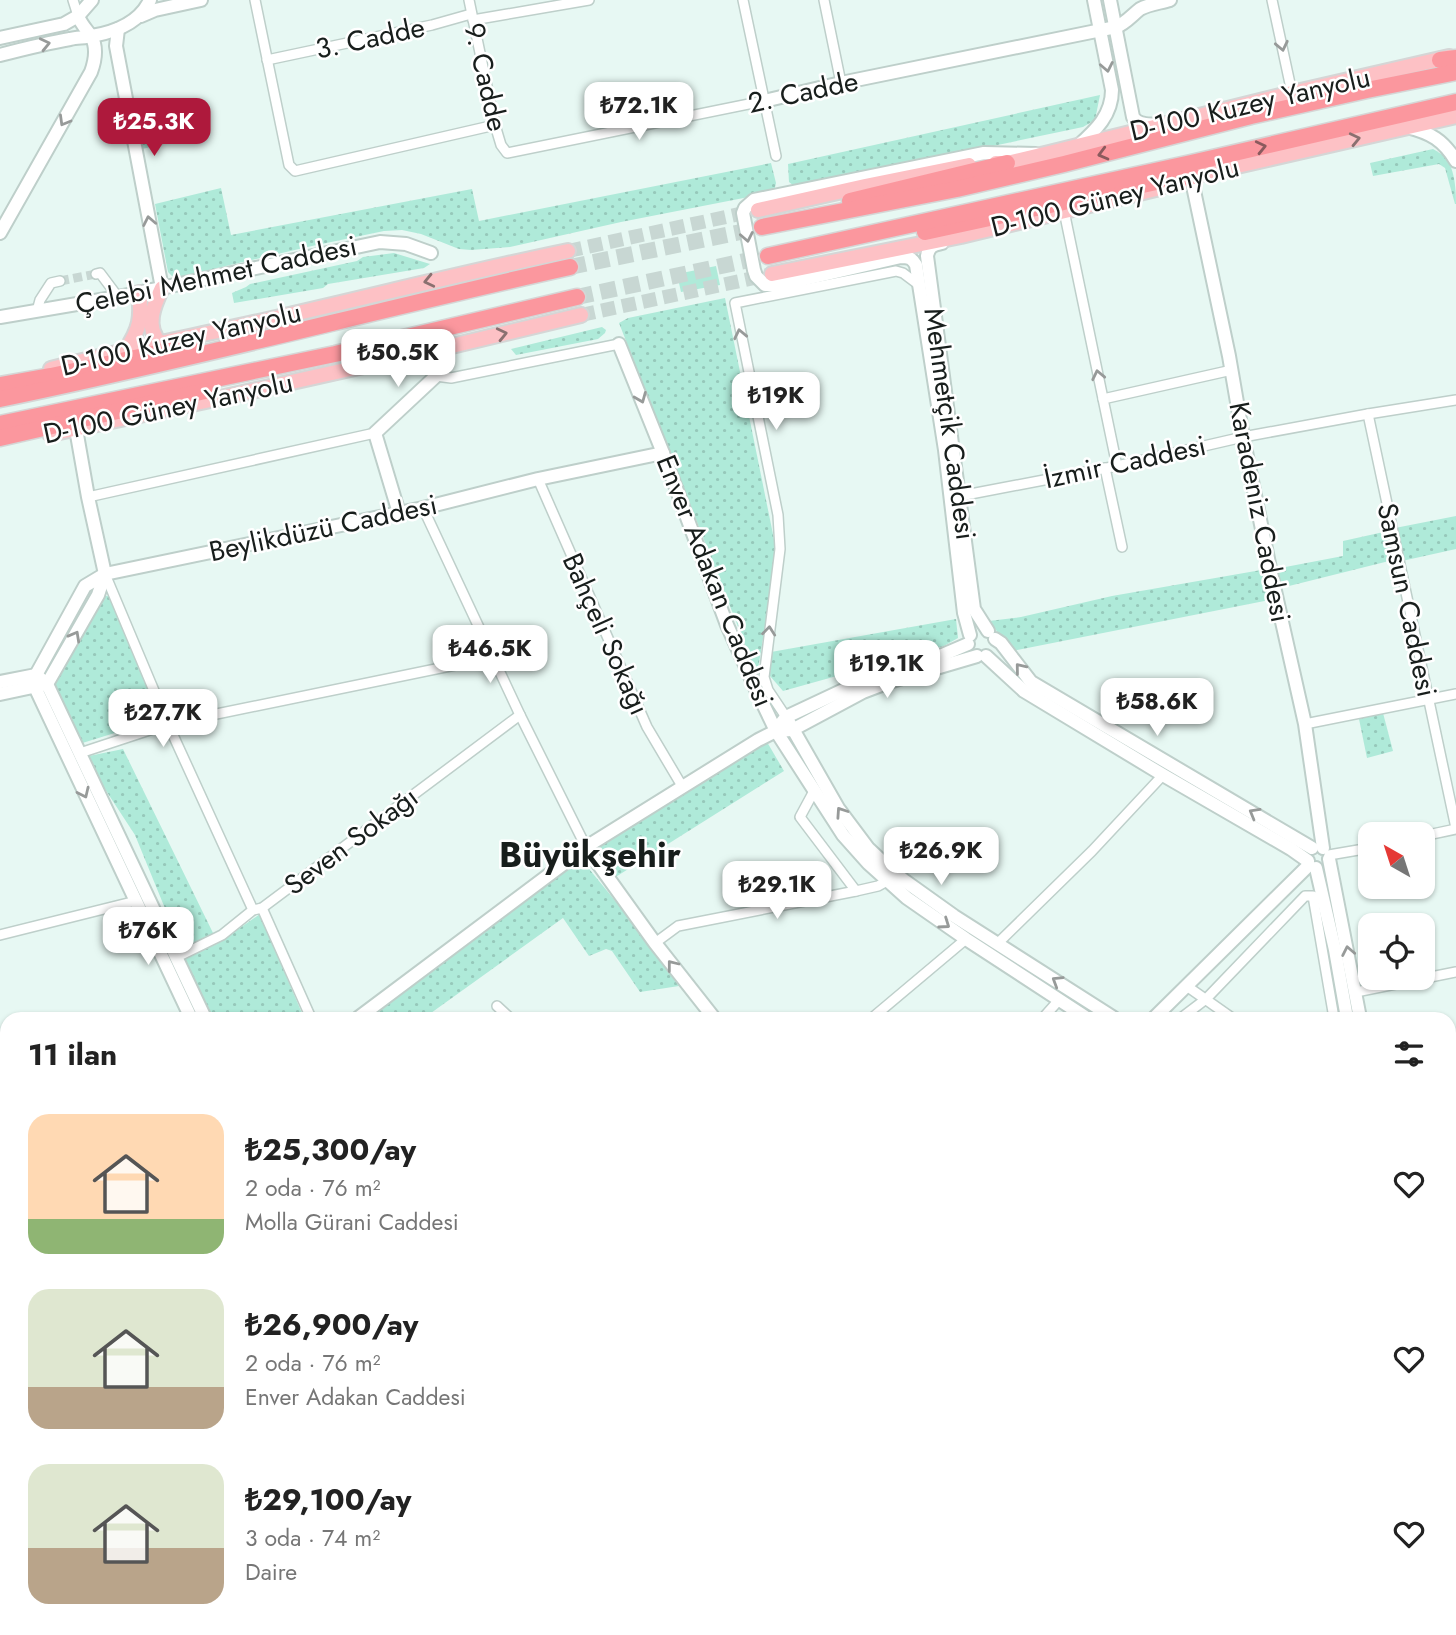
<!DOCTYPE html>
<html lang="tr">
<meta charset="utf-8">
<style>
:root{--surface:#fff;--page:#f6f6f6;--text:#222;--muted:#767676;--accent:#ae193c}
body{margin:0;font-family:Jost,sans-serif;background:var(--page);color:var(--text);height:100vh;display:flex;flex-direction:column;font-size:26px;white-space:nowrap}
*{box-sizing:border-box;margin:0}
p{font-size:23px;color:var(--muted)}
.icon{flex:none;width:38px;height:38px;fill:none;stroke:currentColor;stroke-width:2;stroke-linecap:round;stroke-linejoin:round}
.map{position:relative;flex:1;overflow:hidden}
.side{position:absolute;left:0px;top:1012px;width:1456px;height:625px;display:flex;flex-direction:column;background:var(--surface);border-radius:21px 21px 0 0;box-shadow:0 2px 5px #0004}
.side>*{flex:none}
.needle{width:46px;rotate:321deg}
.buttons{position:absolute;left:1358px;top:822px;display:grid;gap:14px}
.buttons a{display:grid;place-items:center;width:77px;height:77px;border-radius:14px;background:var(--surface);box-shadow:0 2px 5px #0004;font-size:35px}
.price{position:absolute;translate:-50% -60px;padding:0 16px;border-radius:14px;background:#fff;color:#222;font-size:23px;line-height:46px;filter:drop-shadow(0 2px 4px #0008)}
.price::after{content:'';position:absolute;left:50%;top:42px;width:21px;height:16px;margin-left:-10px;background:inherit;clip-path:polygon(0 0,100% 0,50% 100%)}
.price.current{background:var(--accent);color:#fff}
ul{padding:0;list-style:none}
li{display:flex;align-items:center;gap:21px;height:175px;padding:0 28px}
li span{display:grid;place-items:center;flex:none;width:196px;height:140px;border-radius:21px;color:#555}
li>.icon{margin-inline-start:auto}
span .icon{width:84px;height:84px;fill:#fffc;stroke-width:1}
li b{font-size:30px}
h2{display:flex;justify-content:space-between;align-items:center;height:84px;padding:0 28px;font-size:30px}
.map>svg:first-child{display:block}
.grass{fill:url(#grass-dots)}
.pitch{fill:#afead9}
.lines{fill:none;stroke-linecap:round;stroke-linejoin:round}
.street-tunnel{stroke:#c8d7d3;stroke-width:9;stroke-dasharray:9 4.5;stroke-linecap:butt}
.primary-tunnel{stroke:#c8d7d3;stroke-width:14;stroke-dasharray:14 7;stroke-linecap:butt}
.highway-tunnel{stroke:#c8d7d3;stroke-width:16;stroke-dasharray:16 8;stroke-linecap:butt}
.street-casing{stroke:#becfca;stroke-width:12}
.secondary-casing{stroke:#becfca;stroke-width:16}
.primary-casing{stroke:#d5d6d6;stroke-width:18}
.highway-casing{stroke:#d5d6d6;stroke-width:19}
.street{stroke:#fff;stroke-width:9}
.secondary{stroke:#fff;stroke-width:12}
.primary{stroke:#fdc1c5;stroke-width:14}
.highway{stroke:#fb979e;stroke-width:16}
.oneway{stroke:#979a99}
.oneway2{stroke:#8a7070}
.oneway3{stroke:#8a5a5d}
.labels{text-anchor:middle;dominant-baseline:central;stroke-width:5;stroke-linejoin:round;paint-order:stroke}
.street-label{font-size:28px;fill:#181e1c;stroke:#fff}
.district-label{font-size:35px;font-weight:bold;fill:#181e1c;stroke:#fff}
</style>
<div class="map">
<svg width="1456" height="1635" viewBox="0 0 1456 1635">
<defs>
<pattern id="grass-dots" width="8" height="8" patternUnits="userSpaceOnUse" patternTransform="scale(1.75)"><rect width="8" height="8" fill="#afead9"/><path d="M2 2h.1M6 6h.1" fill="none" stroke="#96c8ba" stroke-width="1.8" stroke-linecap="round"/></pattern>
</defs>
<rect width="100%" height="100%" fill="#e7f8f3"/>
<g class="grass">
<path d="M1100 95 1095 120 1083 127 807 185 794 186 789 182 788 164Z"/>
<path d="M189 106 194 137 142 149 137 116Z"/>
<path d="M1433 149C1435 150 1441 154 1443 155 1455 166 1456 189 1456 204H1455L1445 168 1439 164 1373 176 1370 163Z"/>
<path d="M771 163 776 183 774 192 621 222 510 247 471 250 459 249 421 234 402 230 384 231 312 246 174 278 168 272 155 204 221 188 231 235 472 189 479 221Z"/>
<path d="M394 253 430 264 424 268 328 284 323 288 234 303 232 293 246 287 250 284 357 261 363 257Z"/>
<path d="M725 298 777 554 757 675 619 323 628 318Z"/>
<path d="M602 327 606 330 605 333 598 339 516 355 511 349Z"/>
<path d="M1456 516V549L1402 561 1395 528Z"/>
<path d="M1388 531 1393 560 1281 588 1275 569 1343 556V541Z"/>
<path d="M1267 569 1274 599 1012 651 989 621 1021 617 1112 596Z"/>
<path d="M103 596H110L163 718 76 745 50 684Z"/>
<path d="M956 619 958 638 944 646 783 691 770 676 771 652Z"/>
<path d="M1383 713 1393 751 1367 758 1359 719Z"/>
<path d="M767 742 784 771 614 878 593 845Z"/>
<path d="M123 749 214 935 182 950 135 835 84 757Z"/>
<path d="M573 864H585L617 903 679 986 640 992 612 951 606 949 589 956 563 918 424 1018H368Z"/>
<path d="M260 914 304 1018H209L182 960 217 944Z"/>
<path d="M1449 1314 1456 1315V1470L1449 1468Z"/>
</g>
<path class="pitch" d="M716 266 720 285 681 292 677 274Z"/>
<g class="lines">
<path class="street-tunnel" d="M60 281 96 274"/>
<g class="primary-tunnel">
<path d="M568 251 758 210"/>
<path d="M581 315 768 275"/>
</g>
<g class="highway-tunnel">
<path d="M570 267 760 228"/>
<path d="M577 297 768 256"/>
</g>
<defs>
<g id="street">
<path d="M73 0 78 16"/>
<path d="M255 0 289 165 295 171 495 125"/>
<path d="M469 0 495 125 501 145 507 153 764 101"/>
<path d="M743 0 776 156"/>
<path d="M824 0 841 83"/>
<path d="M1272 0 1292 93"/>
<path d="M473 20 589 0"/>
<path d="M267 60 432 25 471 14"/>
<path d="M1064 211 1117 466"/>
<path d="M96 274 100 273 118 297"/>
<path d="M37 311 40 300 51 283 60 281"/>
<path d="M436 376 451 378 619 344"/>
<path d="M1103 399 1232 370"/>
<path d="M1368 414 1456 828"/>
<path d="M1105 468 1122 547"/>
<path d="M538 479 647 727 682 786"/>
<path d="M960 496 1117 466 1243 437 1368 414 1456 400"/>
<path d="M88 497 375 433"/>
<path d="M423 508 520 715 586 847"/>
<path d="M105 574 168 724 253 910"/>
<path d="M786 717 768 690 764 677 780 549 778 515 735 303 896 271 903 273 919 285"/>
<path d="M1305 724 1456 694"/>
<path d="M80 753 168 724 494 657"/>
<path d="M814 791 800 817 856 891"/>
<path d="M1423 836 1456 829"/>
<path d="M1329 855 1370 848"/>
<path d="M262 908 311 1018"/>
<path d="M0 935 136 901"/>
<path d="M655 943 678 926 856 891 878 886 887 881"/>
<path d="M997 944 1092 851 1163 775"/>
<path d="M177 957 222 935 253 910 262 908 520 715"/>
<path d="M1188 987 1232 1018"/>
<path d="M1356 992 1456 972"/>
<path d="M497 1006 510 1018"/>
<path d="M872 1018 966 939"/>
<path d="M1043 1018 1059 1000"/>
<path d="M1181 1018 1206 999 1305 896H1313L1334 1018"/>
<path d="M1449 1480 1456 1481"/>
<path d="M316 1629 318 1635"/>
<path d="M578 1629 583 1635"/>
<path d="M812 1629 813 1635"/>
<path d="M1404 1629V1635"/>
<path d="M502 1635 509 1629"/>
<path d="M835 1635 842 1629"/>
</g>
<g id="secondary">
<path d="M1110 0 1133 117C1138 125 1147 124 1156 125"/>
<path d="M141 16 155 10 201 0"/>
<path d="M118 29 116 46 162 288"/>
<path d="M0 38 64 24 78 16 92 0"/>
<path d="M0 55C23 49 47 43 70 39 77 37 85 38 92 36 115 32 140 22 150 0"/>
<path d="M764 101 841 83 1116 27C1126 23 1131 16 1140 9 1149 4 1160 3 1170 0"/>
<path d="M1407 127C1431 133 1443 140 1456 161"/>
<path d="M1078 146C1096 130 1112 115 1112 90L1094 0"/>
<path d="M1193 176V186L1229 356 1243 437 1271 573 1305 724 1323 848"/>
<path d="M0 233 91 72C95 61 98 48 91 36 86 29 81 24 78 16"/>
<path d="M942 243C933 245 929 246 927 256L974 609 988 631"/>
<path d="M0 317 118 297 380 242 406 244 431 253"/>
<path d="M619 344 663 453 727 625 754 685 776 731 843 835 868 863 907 898 966 939 1087 1018"/>
<path d="M76 429 88 497 105 574"/>
<path d="M399 513 375 433 436 376 435 350"/>
<path d="M970 635 964 613 945 450 916 265C912 258 909 257 901 257L779 285H765L756 276 754 270 743 213 745 208 754 200 984 153 1036 154"/>
<path d="M995 639 1001 643 1031 682 1312 848"/>
<path d="M986 656 1024 691 1163 775 1291 849 1308 861"/>
<path d="M36 675 47 684 205 1018"/>
<path d="M0 682 36 675"/>
<path d="M0 694 47 684 98 595 105 574"/>
<path d="M786 717 838 808 868 848 885 864 905 881 954 916 1114 1018"/>
<path d="M782 722 786 717 869 678 893 669 940 656 968 644"/>
<path d="M586 847 655 943 714 1018"/>
<path d="M1329 859 1360 1018"/>
<path d="M1316 868 1335 950 1347 1018"/>
<path d="M191 1018 35 687 36 675 85 586 105 574 423 508 538 479 663 453"/>
<path d="M358 1018 586 847 758 740 776 731 792 730 863 692 892 681 977 656"/>
<path d="M1154 1018 1309 865"/>
<path d="M1449 1111 1456 1110"/>
<path d="M0 1143 7 1142"/>
<path d="M1449 1294H1456"/>
<path d="M1449 1305 1456 1306"/>
<path d="M0 1340 7 1373"/>
<path d="M65 1629 66 1635"/>
<path d="M692 1629 695 1635"/>
<path d="M709 1629 711 1635"/>
<path d="M1054 1629 1055 1635"/>
<path d="M1248 1629 1249 1635"/>
<path d="M1265 1635V1629"/>
</g>
<g id="primary">
<path d="M996 163H1007L1045 154 1292 93 1449 57"/>
<path d="M1183 180 1193 176 1456 116"/>
<path d="M758 210 865 186 969 165"/>
<path d="M772 274 961 236 1160 188"/>
<path d="M160 343C144 326 154 305 162 288"/>
<path d="M126 350C140 329 142 318 139 293"/>
<path d="M51 369C121 350 192 337 263 321 365 298 466 272 568 251"/>
<path d="M50 434 220 398 435 350 581 315"/>
<path d="M0 1206 7 1236"/>
<path d="M0 1246 7 1276"/>
<path d="M83 1629 84 1635"/>
<path d="M98 1629 100 1635"/>
</g>
<g id="highway">
<path d="M1440 60 1456 58"/>
<path d="M850 201 1007 163"/>
<path d="M762 227 957 189 1064 164 1251 116 1367 90 1456 72"/>
<path d="M925 232 1161 181 1193 176"/>
<path d="M768 256 1191 163 1456 102"/>
<path d="M0 385 51 376 190 346"/>
<path d="M0 399C191 360 380 309 570 267"/>
<path d="M0 424 335 354 577 297"/>
<path d="M0 438 205 391"/>
</g>
</defs>
<use href="#street" class="street-casing"/>
<use href="#secondary" class="secondary-casing"/>
<use href="#primary" class="primary-casing"/>
<use href="#highway" class="highway-casing"/>
<use href="#street" class="street"/>
<use href="#secondary" class="secondary"/>
<use href="#primary" class="primary"/>
<use href="#highway" class="highway"/>
</g>
<defs><path id="oneway-chevron" d="M-2-3.5L2.5 0L-2 3.5" fill="none" stroke-width="1.6" stroke-linecap="round" stroke-linejoin="round" transform="scale(1.75)"/></defs>
<g class="oneway">
<use href="#oneway-chevron" transform="translate(45 44) rotate(-13)"/>
<use href="#oneway-chevron" transform="translate(1282 46) rotate(78)"/>
<use href="#oneway-chevron" transform="translate(1107 67) rotate(79)"/>
<use href="#oneway-chevron" transform="translate(64 121) rotate(120)"/>
<use href="#oneway-chevron" transform="translate(149 221) rotate(-101)"/>
<use href="#oneway-chevron" transform="translate(747 237) rotate(79)"/>
<use href="#oneway-chevron" transform="translate(740 334) rotate(-102)"/>
<use href="#oneway-chevron" transform="translate(1098 375) rotate(-102)"/>
<use href="#oneway-chevron" transform="translate(641 398) rotate(68)"/>
<use href="#oneway-chevron" transform="translate(769 631) rotate(-84)"/>
<use href="#oneway-chevron" transform="translate(75 636) rotate(-61)"/>
<use href="#oneway-chevron" transform="translate(1020 668) rotate(-129)"/>
<use href="#oneway-chevron" transform="translate(84 793) rotate(65)"/>
<use href="#oneway-chevron" transform="translate(841 812) rotate(-124)"/>
<use href="#oneway-chevron" transform="translate(1254 813) rotate(-150)"/>
<use href="#oneway-chevron" transform="translate(945 924) rotate(35)"/>
<use href="#oneway-chevron" transform="translate(1348 951) rotate(-101)"/>
<use href="#oneway-chevron" transform="translate(672 965) rotate(-128)"/>
<use href="#oneway-chevron" transform="translate(1057 981) rotate(-148)"/>
</g>
<g class="oneway2">
<use href="#oneway-chevron" transform="translate(1355 139) rotate(-13)"/>
<use href="#oneway-chevron" transform="translate(429 281) rotate(167)"/>
<use href="#oneway-chevron" transform="translate(502 334) rotate(-13)"/>
</g>
<g class="oneway3">
<use href="#oneway-chevron" transform="translate(1261 147) rotate(-13)"/>
<use href="#oneway-chevron" transform="translate(1103 154) rotate(165)"/>
</g>
<g class="labels">
<g class="street-label">
<text transform="translate(370 38) rotate(-12)">3. Cadde</text>
<text transform="translate(486 77) rotate(77)">9. Cadde</text>
<text transform="translate(803 92) rotate(-12)">2. Cadde</text>
<text transform="translate(1250 104) rotate(-13)">D-100 Kuzey Yanyolu</text>
<text transform="translate(1115 197) rotate(-14)">D-100 Güney Yanyolu</text>
<text transform="translate(216 275) rotate(-12)">Çelebi Mehmet Caddesi</text>
<text transform="translate(181 339) rotate(-13)">D-100 Kuzey Yanyolu</text>
<text transform="translate(168 408) rotate(-12)">D-100 Güney Yanyolu</text>
<text transform="translate(950 424) rotate(82)">Mehmetçik Caddesi</text>
<text transform="translate(1125 462) rotate(-12)">İzmir Caddesi</text>
<text transform="translate(1260 512) rotate(79)">Karadeniz Caddesi</text>
<text transform="translate(323 528) rotate(-12)">Beylikdüzü Caddesi</text>
<text transform="translate(715 581) rotate(68)">Enver Adakan Caddesi</text>
<text transform="translate(1407 600) rotate(78)">Samsun Caddesi</text>
<text transform="translate(606 634) rotate(66)">Bahçeli Sokağı</text>
<text transform="translate(351 841) rotate(-37)">Seven Sokağı</text>
</g>
<g class="district-label">
<text x="590" y="855">Büyükşehir</text>
</g>
</g>
</svg>
<div class="buttons">
<a><svg class="needle" viewBox="-14 -14 28 28"><path d="M0-13l5 13h-10z" fill="#e53935"/><path d="M0 13l5-13h-10z" fill="#767676"/></svg></a>
<a><svg class="icon" aria-label="locate" viewBox="0 0 24 24"><circle cx="12" cy="12" r="6"/><path d="M12 2v4M12 18v4M2 12h4M18 12h4"/></svg></a>
</div>
<b class="price" style="left:639px;top:142px">₺72.1K</b>
<b class="price current" style="left:154px;top:158px">₺25.3K</b>
<b class="price" style="left:398px;top:389px">₺50.5K</b>
<b class="price" style="left:776px;top:432px">₺19K</b>
<b class="price" style="left:490px;top:685px">₺46.5K</b>
<b class="price" style="left:887px;top:700px">₺19.1K</b>
<b class="price" style="left:1157px;top:738px">₺58.6K</b>
<b class="price" style="left:163px;top:749px">₺27.7K</b>
<b class="price" style="left:941px;top:887px">₺26.9K</b>
<b class="price" style="left:777px;top:921px">₺29.1K</b>
<b class="price" style="left:148px;top:967px">₺76K</b>
<section class="side">
<h2>11 ilan<svg class="icon" aria-label="filters" viewBox="0 0 24 24"><path d="M4 7h16M4 17h16"/><circle cx="9" cy="7" r="2"/><circle cx="15" cy="17" r="2"/></svg></h2>
<ul>
<li><span style="background:linear-gradient(#ffd9b3 75%,#8fb573 0)"><svg class="icon" aria-label="home" viewBox="0 0 24 24"><path d="M3 11l9-7 9 7M6 9v11h12V9"/></svg></span><div><b>₺25,300/ay</b><p>2 oda · 76 m²</p><p>Molla Gürani Caddesi</p></div><svg class="icon" aria-label="heart" viewBox="0 0 24 24"><path d="M12 20l-8-8c-3-5 5-10 8-4 3-6 11-1 8 4z"/></svg></li>
<li><span style="background:linear-gradient(#dfe7d0 70%,#b9a48a 0)"><svg class="icon" aria-label="home" viewBox="0 0 24 24"><path d="M3 11l9-7 9 7M6 9v11h12V9"/></svg></span><div><b>₺26,900/ay</b><p>2 oda · 76 m²</p><p>Enver Adakan Caddesi</p></div><svg class="icon" aria-label="heart" viewBox="0 0 24 24"><path d="M12 20l-8-8c-3-5 5-10 8-4 3-6 11-1 8 4z"/></svg></li>
<li><span style="background:linear-gradient(#dfe7d0 60%,#b9a48a 0)"><svg class="icon" aria-label="home" viewBox="0 0 24 24"><path d="M3 11l9-7 9 7M6 9v11h12V9"/></svg></span><div><b>₺29,100/ay</b><p>3 oda · 74 m²</p><p>Daire</p></div><svg class="icon" aria-label="heart" viewBox="0 0 24 24"><path d="M12 20l-8-8c-3-5 5-10 8-4 3-6 11-1 8 4z"/></svg></li>
</ul>
</section>
</div>
